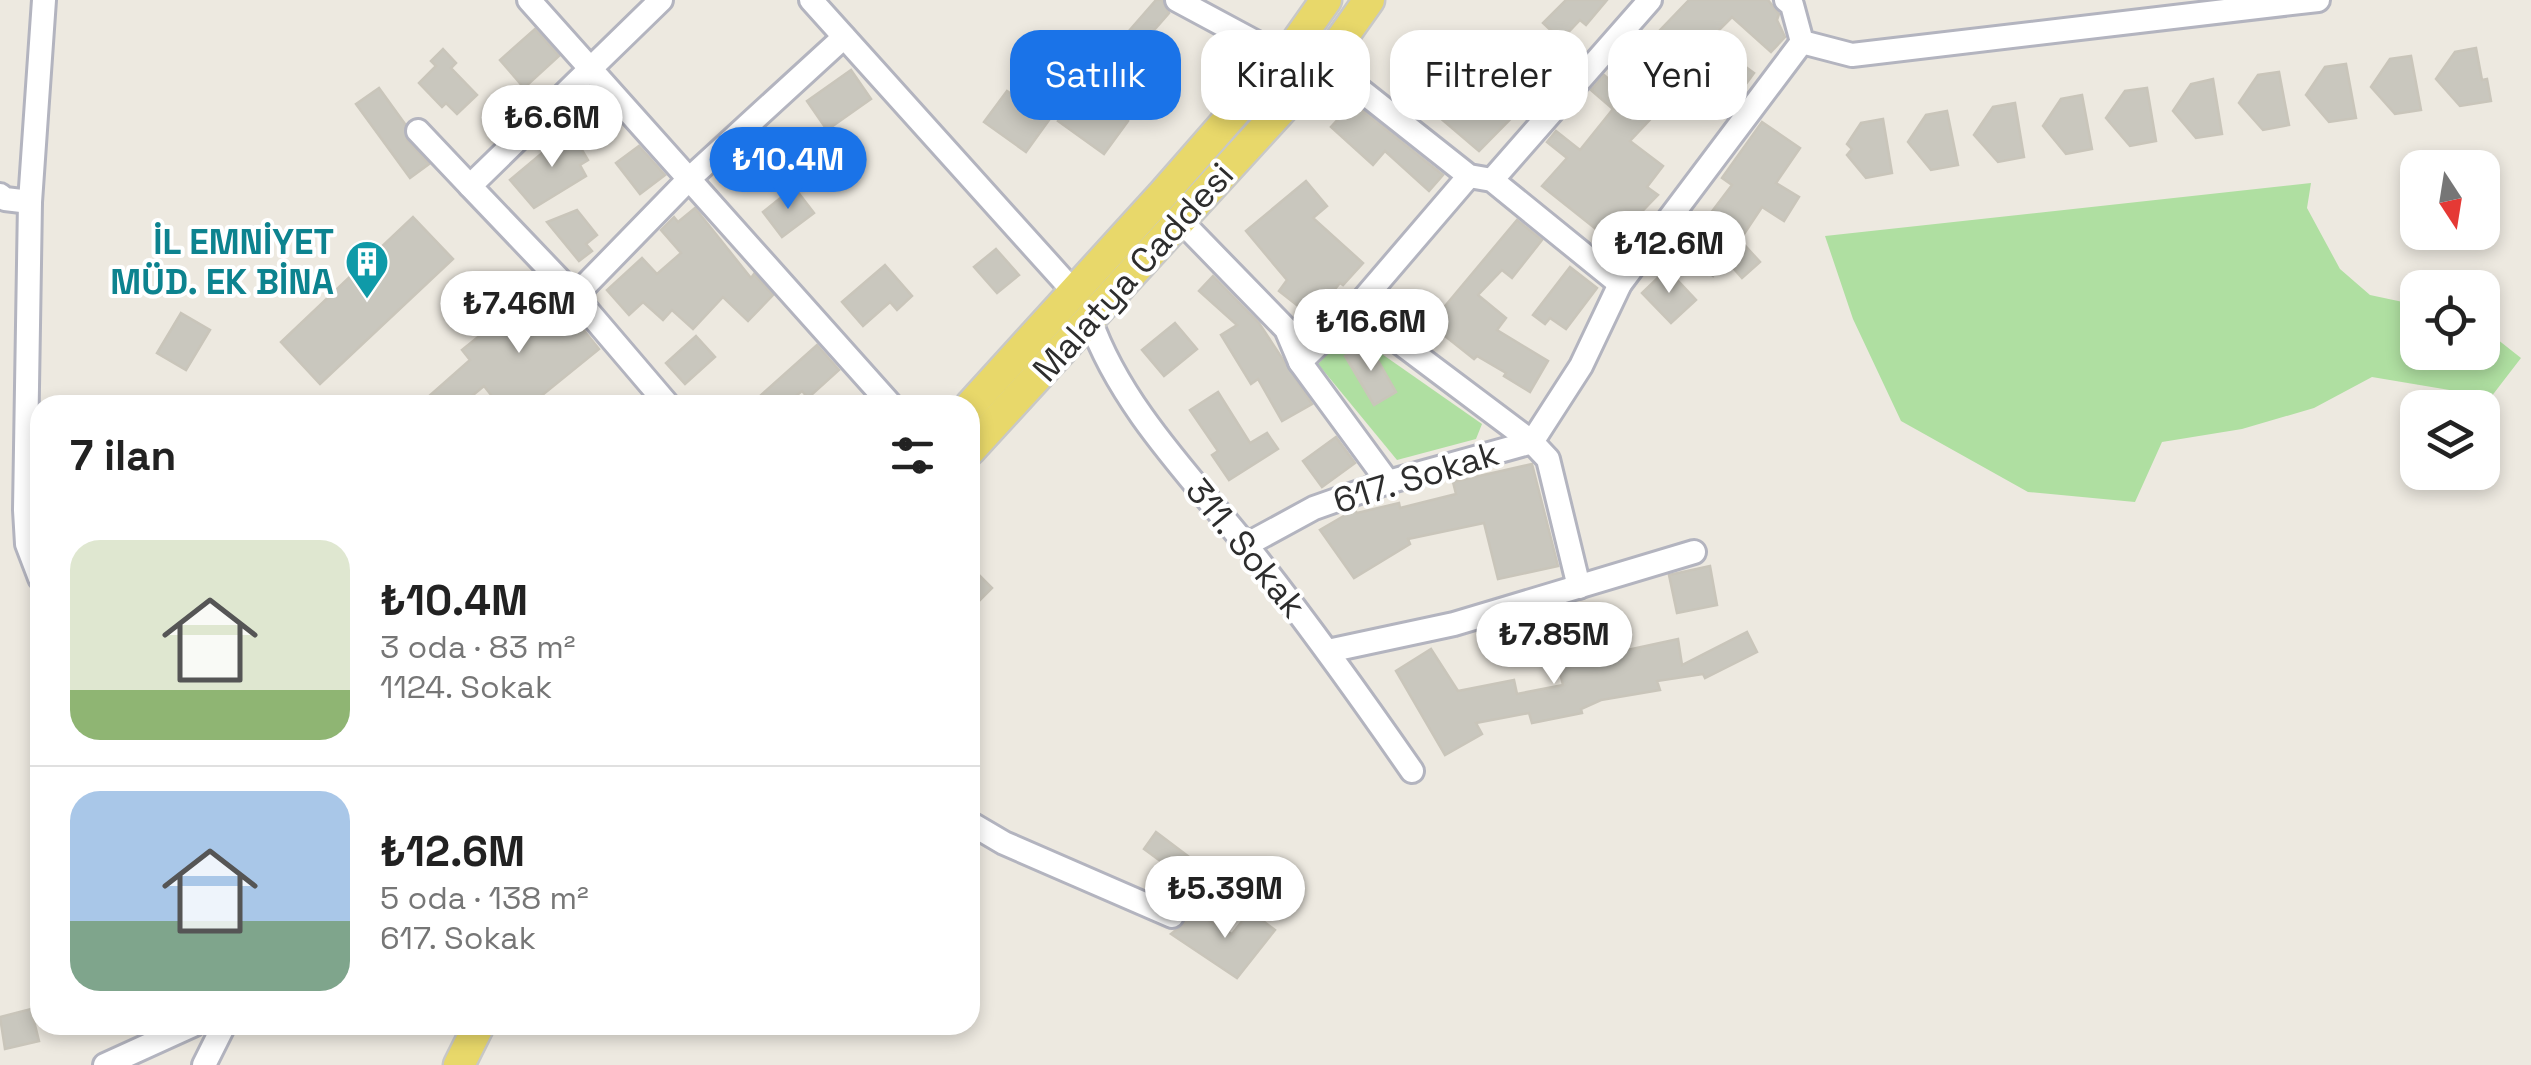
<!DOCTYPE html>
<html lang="tr">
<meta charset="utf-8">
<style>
:root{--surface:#fff;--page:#f6f6f6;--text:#222;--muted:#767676;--line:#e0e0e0;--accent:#1a73e8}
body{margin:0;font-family:"Space Grotesk",sans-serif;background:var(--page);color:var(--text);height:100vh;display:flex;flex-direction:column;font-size:38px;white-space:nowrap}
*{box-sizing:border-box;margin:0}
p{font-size:32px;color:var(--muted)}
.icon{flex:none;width:55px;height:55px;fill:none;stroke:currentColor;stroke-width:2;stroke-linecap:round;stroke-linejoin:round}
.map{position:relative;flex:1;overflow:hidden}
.panel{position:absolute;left:30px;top:395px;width:950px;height:640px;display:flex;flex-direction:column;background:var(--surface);border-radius:30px;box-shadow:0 5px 15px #0003}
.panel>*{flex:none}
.banner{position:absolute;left:1010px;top:30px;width:950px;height:90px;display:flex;gap:20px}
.needle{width:65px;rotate:168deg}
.fabs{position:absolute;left:2400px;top:150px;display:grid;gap:20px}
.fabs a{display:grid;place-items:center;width:100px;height:100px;border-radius:20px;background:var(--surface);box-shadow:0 5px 15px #0003;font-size:50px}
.price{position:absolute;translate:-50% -85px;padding:0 22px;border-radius:35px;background:#fff;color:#222;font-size:32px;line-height:65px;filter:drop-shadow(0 2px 5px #0008)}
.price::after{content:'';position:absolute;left:50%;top:60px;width:30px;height:22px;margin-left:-15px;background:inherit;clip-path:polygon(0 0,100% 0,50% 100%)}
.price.current{background:var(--accent);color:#fff}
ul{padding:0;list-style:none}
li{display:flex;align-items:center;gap:30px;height:250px;padding:0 40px}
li+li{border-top:2px solid var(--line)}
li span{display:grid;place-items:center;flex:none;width:280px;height:200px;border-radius:30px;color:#555}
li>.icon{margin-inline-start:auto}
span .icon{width:120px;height:120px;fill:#fffc;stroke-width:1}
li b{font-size:42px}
h2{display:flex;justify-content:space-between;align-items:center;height:120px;padding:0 40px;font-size:42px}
.pill{padding:0 35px;border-radius:30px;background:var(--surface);box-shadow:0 5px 15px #0003;font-size:35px;line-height:90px}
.pill.current{background:var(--accent);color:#fff}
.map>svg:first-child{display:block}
.green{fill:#afdfa1}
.building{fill:#c9c7be;stroke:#c9c5ba;stroke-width:2.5}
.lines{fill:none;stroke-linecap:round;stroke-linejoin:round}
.minor-casing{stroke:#b3b4bf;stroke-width:28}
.major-casing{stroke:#c8c8c8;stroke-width:35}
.minor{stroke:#fff;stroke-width:22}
.major{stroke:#e8d86a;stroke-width:30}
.labels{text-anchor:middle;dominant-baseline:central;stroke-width:8;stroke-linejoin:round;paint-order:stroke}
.culture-label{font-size:35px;font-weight:bold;fill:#0d838f;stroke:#fff;text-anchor:end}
.street-label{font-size:35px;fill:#2d2d2d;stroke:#fff}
</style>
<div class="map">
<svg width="2531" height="1065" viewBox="0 0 2531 1065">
<rect width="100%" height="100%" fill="#ede9e0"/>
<g class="green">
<path d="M2311 183 2307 208 2340 269 2370 295 2417 305 2418 352H2482L2483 328 2521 358 2491 397 2372 377 2314 408 2242 429 2162 442 2135 502 2028 492 1901 421 1853 319 1825 236Z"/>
<path d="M1349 331 1482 424 1476 439 1397 460 1318 364Z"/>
</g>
<g class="building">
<path d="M1156 0H1162L1169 13 1135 52 1121 40Z"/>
<path d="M1566 0H1607L1586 25 1580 20 1561 40 1543 23Z"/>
<path d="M1689 0H1768L1779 14 1777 20 1785 37 1771 52 1732 17 1709 40 1754 73 1732 103 1693 74 1630 141 1663 166 1647 187 1658 195 1627 227 1633 233 1621 249 1542 186 1567 158 1547 142 1556 131 1580 150 1613 109 1591 90 1604 75 1611 81Z"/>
<path d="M535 29 559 56 524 88 500 60Z"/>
<path d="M2476 48 2482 80 2487 79 2491 101 2460 106 2436 79 2455 52Z"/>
<path d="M443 49 456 63 451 68 477 95 457 114 446 103 442 107 419 83 436 66 431 61Z"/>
<path d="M1509 54 1542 87 1479 151 1438 116 1457 94 1471 106 1496 79 1490 74Z"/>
<path d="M2411 56 2421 110 2395 114 2371 87 2390 59Z"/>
<path d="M2346 64 2356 118 2329 122 2306 95 2325 67Z"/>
<path d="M851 70 871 99 827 130 807 101Z"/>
<path d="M2279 72 2289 125 2263 130 2239 103 2258 75Z"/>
<path d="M2213 79 2222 134 2196 138 2173 111 2191 84Z"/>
<path d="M379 88 405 124 407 140 429 164 410 178 356 104Z"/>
<path d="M1082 88 1128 121 1104 154 1058 121Z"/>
<path d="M2147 88 2156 141 2130 146 2106 118 2125 91Z"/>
<path d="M1007 91 1049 120 1026 152 984 122Z"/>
<path d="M2082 95 2092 149 2066 154 2043 126 2061 99Z"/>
<path d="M1353 103 1443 175 1429 191 1385 151 1373 165 1331 127Z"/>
<path d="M2015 103 2024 157 1998 162 1974 135 1993 107Z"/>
<path d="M1947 111 1958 165 1931 170 1908 142 1926 115Z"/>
<path d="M1883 119 1892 173 1866 178 1847 155 1852 149 1847 144 1861 123Z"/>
<path d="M1762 122 1800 148 1776 183 1799 197 1784 221 1762 207 1740 240 1760 262 1742 278 1726 260 1713 276 1682 251 1732 185 1722 178Z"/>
<path d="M570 130 588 160 580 165 586 176 534 208 510 180 547 149 545 145Z"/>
<path d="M639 146 665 175 640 194 616 163Z"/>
<path d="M1306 181 1327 206 1313 218 1363 263 1343 285 1340 283 1312 317 1279 291 1287 280 1246 231Z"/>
<path d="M794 187 814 213 782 237 763 212Z"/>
<path d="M695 208 751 278 754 274 773 295 748 321 723 297 693 329 672 310 663 320 643 302 629 315 607 290 642 258 657 274 681 253 661 230 674 217 678 222Z"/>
<path d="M577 210 597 235 586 244 592 251 579 261 547 222Z"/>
<path d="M413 217 453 259 320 384 281 342Z"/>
<path d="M1517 220 1542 240 1512 278 1502 270 1478 295 1506 318 1497 330 1548 361 1530 392 1504 376 1506 373 1477 356 1474 359 1430 324Z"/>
<path d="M996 249 1019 275 997 293 974 267Z"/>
<path d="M885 265 912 296 897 310 890 302 863 326 842 302Z"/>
<path d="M1570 267 1597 288 1566 329 1550 318 1545 324 1533 315Z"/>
<path d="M1667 269 1696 300 1671 323 1642 293Z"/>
<path d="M1213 276 1259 323 1312 404 1282 421 1258 379 1251 384 1221 335 1237 325 1199 291Z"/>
<path d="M541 286 570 322 574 318 599 349 530 405H499L484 386 461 405H419L470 360 462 350Z"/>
<path d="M181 313 210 330 186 370 157 353Z"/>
<path d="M1175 323 1197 349 1164 376 1142 350Z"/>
<path d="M696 336 715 357 685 384 666 363Z"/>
<path d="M1368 343 1396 392 1374 405 1345 356Z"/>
<path d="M817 345 839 370 808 398 802 391 785 405H750Z"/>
<path d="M1218 392 1250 443 1267 433 1278 449 1229 480 1212 455 1218 451 1190 410Z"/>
<path d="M1336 437 1355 463 1322 487 1303 461Z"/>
<path d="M1532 464 1558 566 1498 579 1484 523 1408 539 1410 544 1354 578 1320 530 1354 510 1357 513 1399 503 1400 508 1456 494 1453 482Z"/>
<path d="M970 566 992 588 970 610Z"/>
<path d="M1710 566 1717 605 1677 613 1669 575Z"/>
<path d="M1747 632 1757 652 1705 678 1703 674 1657 681 1660 690 1601 700 1581 709 1582 713 1532 723 1529 713 1476 723 1482 734 1445 755 1396 671 1431 649 1458 691 1514 680 1517 694 1563 685 1558 665 1678 639 1682 665Z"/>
<path d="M1156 832 1209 872 1197 888 1144 849Z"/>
<path d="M1187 908 1232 934 1250 911 1275 930 1237 978 1171 934 1185 923Z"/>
<path d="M31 1009 39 1041 5 1049 0 1017Z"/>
</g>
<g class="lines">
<defs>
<g id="minor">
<path d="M529 0 891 405"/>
<path d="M661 0 470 186 575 296 668 405"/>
<path d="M811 0 1074 292"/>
<path d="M1177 0 1283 57"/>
<path d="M1786 0 1792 5 1802 42 1852 55 2318 0"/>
<path d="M1325 62 1469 176 1492 180 1620 284"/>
<path d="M418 131 470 186"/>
<path d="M1492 180 1650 0"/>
<path d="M0 195 5 199 30 202"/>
<path d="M1180 220 1286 329 1300 362 1388 482"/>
<path d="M575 296 690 178 844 37"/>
<path d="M1355 309 1469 176"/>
<path d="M1090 319C1120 406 1193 479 1250 550 1307 622 1360 696 1412 771"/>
<path d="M1300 362 1355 309 1532 442 1548 459 1579 587"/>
<path d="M1246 545 1314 508 1388 482 1532 442 1581 366 1620 284 1802 42"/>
<path d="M40 578 27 544 25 510 30 202 44 0"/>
<path d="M1328 651 1454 624 1694 552"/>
<path d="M970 823 1004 843 1172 916"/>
<path d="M105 1065 193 1025"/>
<path d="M204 1065 224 1025"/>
</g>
<g id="major">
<path d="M970 406 1163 194 1297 41 1326 0"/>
<path d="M970 450 1325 62 1369 0"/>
<path d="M459 1065 479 1025"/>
</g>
</defs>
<use href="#minor" class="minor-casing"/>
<use href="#major" class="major-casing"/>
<use href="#minor" class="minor"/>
<use href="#major" class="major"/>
</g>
<defs>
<symbol id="building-pin" viewBox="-11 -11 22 30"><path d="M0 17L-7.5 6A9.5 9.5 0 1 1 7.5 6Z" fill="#0f9aa8" stroke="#fff"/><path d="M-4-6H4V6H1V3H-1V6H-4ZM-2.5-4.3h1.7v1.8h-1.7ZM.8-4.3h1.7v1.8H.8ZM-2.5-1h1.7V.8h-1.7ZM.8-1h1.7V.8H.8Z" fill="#fff"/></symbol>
</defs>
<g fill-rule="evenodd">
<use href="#building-pin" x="342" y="237" width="50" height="68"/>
</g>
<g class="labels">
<g class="culture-label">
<text x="334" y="242">İL EMNİYET<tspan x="334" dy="40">MÜD. EK BİNA</tspan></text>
</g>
<g class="street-label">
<text transform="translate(1133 272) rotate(-48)">Malatya Caddesi</text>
<text transform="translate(1416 477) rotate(-17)">617. Sokak</text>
<text transform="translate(1246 548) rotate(51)">311. Sokak</text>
</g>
</g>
</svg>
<div class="fabs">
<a><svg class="needle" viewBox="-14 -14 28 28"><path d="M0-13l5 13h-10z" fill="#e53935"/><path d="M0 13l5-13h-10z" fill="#767676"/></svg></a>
<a><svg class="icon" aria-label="locate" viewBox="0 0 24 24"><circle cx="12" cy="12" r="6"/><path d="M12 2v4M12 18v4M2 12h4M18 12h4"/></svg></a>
<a><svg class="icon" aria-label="layers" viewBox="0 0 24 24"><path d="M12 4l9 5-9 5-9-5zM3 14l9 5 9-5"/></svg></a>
</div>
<b class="price" style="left:552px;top:170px">₺6.6M</b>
<b class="price current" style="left:788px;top:212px">₺10.4M</b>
<b class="price" style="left:1669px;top:296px">₺12.6M</b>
<b class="price" style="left:519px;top:356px">₺7.46M</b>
<b class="price" style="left:1371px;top:374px">₺16.6M</b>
<b class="price" style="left:1554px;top:687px">₺7.85M</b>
<b class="price" style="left:1225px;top:941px">₺5.39M</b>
<div class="banner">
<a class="pill current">Satılık</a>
<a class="pill">Kiralık</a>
<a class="pill">Filtreler</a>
<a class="pill">Yeni</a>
</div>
<section class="panel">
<h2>7 ilan<svg class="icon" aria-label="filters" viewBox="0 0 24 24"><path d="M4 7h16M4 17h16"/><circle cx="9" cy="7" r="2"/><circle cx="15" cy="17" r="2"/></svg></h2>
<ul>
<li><span style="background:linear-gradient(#dfe7d0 75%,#8fb573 0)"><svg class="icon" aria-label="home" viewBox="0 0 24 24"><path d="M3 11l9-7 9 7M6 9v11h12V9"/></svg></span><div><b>₺10.4M</b><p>3 oda · 83 m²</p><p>1124. Sokak</p></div></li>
<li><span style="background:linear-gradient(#a9c7e8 65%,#7fa58c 0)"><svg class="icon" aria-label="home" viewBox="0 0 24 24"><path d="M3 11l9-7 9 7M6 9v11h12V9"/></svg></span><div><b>₺12.6M</b><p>5 oda · 138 m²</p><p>617. Sokak</p></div></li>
</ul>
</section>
</div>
